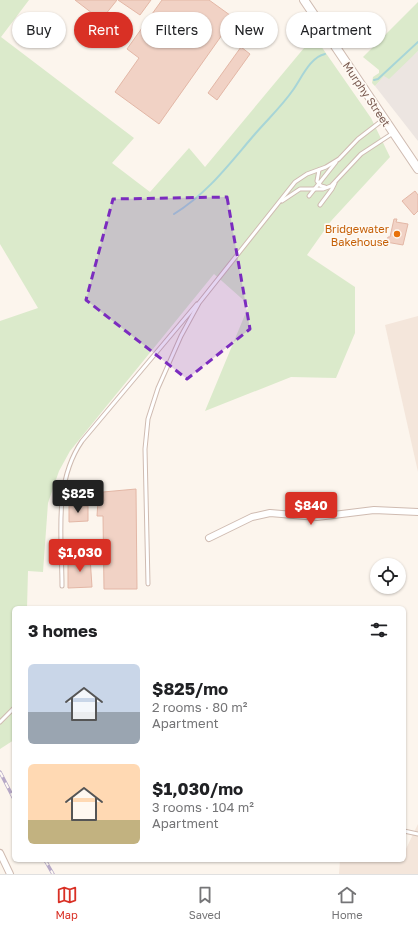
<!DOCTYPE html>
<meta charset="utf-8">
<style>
:root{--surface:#fff;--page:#f2f2f2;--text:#202124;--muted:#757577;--line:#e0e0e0;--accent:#d93025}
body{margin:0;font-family:"Golos Text",sans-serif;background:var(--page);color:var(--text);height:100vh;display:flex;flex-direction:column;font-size:15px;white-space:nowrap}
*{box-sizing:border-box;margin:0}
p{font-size:13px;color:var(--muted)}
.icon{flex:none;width:22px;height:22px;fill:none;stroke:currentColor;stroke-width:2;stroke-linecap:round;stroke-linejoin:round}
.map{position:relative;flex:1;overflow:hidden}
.side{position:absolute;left:12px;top:606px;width:394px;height:256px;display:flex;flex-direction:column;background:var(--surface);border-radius:6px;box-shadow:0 1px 3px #0004}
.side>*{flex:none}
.top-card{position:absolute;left:12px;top:12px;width:394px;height:36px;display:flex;gap:8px}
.fabs{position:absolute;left:370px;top:558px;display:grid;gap:8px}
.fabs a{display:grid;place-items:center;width:36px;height:36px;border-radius:50%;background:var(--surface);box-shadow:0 1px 3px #0004;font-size:20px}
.price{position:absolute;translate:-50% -34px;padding:0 9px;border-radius:4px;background:var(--accent);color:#fff;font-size:13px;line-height:26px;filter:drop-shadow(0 1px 2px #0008)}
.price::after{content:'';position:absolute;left:50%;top:24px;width:12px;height:9px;margin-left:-6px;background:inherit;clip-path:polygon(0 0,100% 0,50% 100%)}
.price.current{background:#222;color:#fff}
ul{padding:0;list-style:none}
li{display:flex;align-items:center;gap:12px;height:100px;padding:0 16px}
li span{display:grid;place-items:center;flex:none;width:112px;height:80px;border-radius:6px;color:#555}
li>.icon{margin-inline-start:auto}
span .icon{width:48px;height:48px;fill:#fffc;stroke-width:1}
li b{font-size:17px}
h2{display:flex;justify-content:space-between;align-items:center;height:48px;padding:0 16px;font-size:17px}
.pill{padding:0 14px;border-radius:18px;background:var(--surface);box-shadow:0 1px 3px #0004;font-size:14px;line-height:36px}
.pill.current{background:var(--accent);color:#fff}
.dock{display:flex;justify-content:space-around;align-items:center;height:56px;border-top:1px solid var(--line);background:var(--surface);font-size:11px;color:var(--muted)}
.dock a{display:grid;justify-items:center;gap:2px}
.dock .current{color:var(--accent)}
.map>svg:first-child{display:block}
.residential{fill:#f4e6db}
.industrial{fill:#ece5e1}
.green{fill:#dbeacb}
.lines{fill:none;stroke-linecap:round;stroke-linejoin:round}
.stream{stroke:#a7d5d7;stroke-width:2}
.building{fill:#f1d2c5;stroke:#e3b7a6}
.service-casing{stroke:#cfbbb1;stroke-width:5}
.minor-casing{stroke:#cfbbb1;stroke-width:8}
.tertiary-casing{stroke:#cfbbb1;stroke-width:10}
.service{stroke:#fff;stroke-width:3}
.minor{stroke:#fff;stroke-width:6}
.tertiary{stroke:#fff;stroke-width:8}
.rail-casing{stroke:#b7a9c7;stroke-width:3.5}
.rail{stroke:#fef9f3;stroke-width:2;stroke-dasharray:6;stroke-linecap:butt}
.marked{fill:#7b2cbf;fill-opacity:0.2;stroke:#7b2cbf;stroke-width:3;stroke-dasharray:8 5;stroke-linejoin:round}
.food-dot{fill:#e8710a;stroke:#fef9f3;stroke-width:1.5}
.labels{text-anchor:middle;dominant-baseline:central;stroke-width:3.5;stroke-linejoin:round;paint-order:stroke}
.street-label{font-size:11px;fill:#78594f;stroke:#fef9f3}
.food-label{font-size:11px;fill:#c56008;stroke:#fef9f3;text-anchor:end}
</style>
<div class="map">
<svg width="418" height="874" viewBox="0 0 418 874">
<rect width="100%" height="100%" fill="#fcf5ed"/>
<g class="residential">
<path d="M418 316V472L385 325Z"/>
<path d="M418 824V874H339L340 860H404V853Z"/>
</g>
<path class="industrial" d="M418 51V141L375 86 384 76 409 59Z"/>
<g class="green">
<path d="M0 0H29L1 37 134 138 112 163 150 192 189 148 205 167 314 36 371 118 390 157 331 221 307 255 355 287V333L336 378 291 377 205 411 249 305 214 274 70 451 59 471 48 503 43 572 28 571 27 608H14V740L0 749V321L38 308 0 244Z"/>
<path d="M418 2V51L389 79 384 76 375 86 372 83 373 77 379 73V70L363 57Z"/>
</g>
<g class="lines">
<g class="stream">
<path d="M374 80 378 79 418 42"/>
<path d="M174 214C208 193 229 164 255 134 267 120 282 106 293 90 301 79 310 57 325 54"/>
</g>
</g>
<g class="building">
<path d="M75 0H117L101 20Z"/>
<path d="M118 0H151L140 15Z"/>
<path d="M162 0H209L234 18 159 124 115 92 139 58 127 49Z"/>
<path d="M241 47 250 54 217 100 208 93Z"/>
<path d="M415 191 418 195V211L414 215 402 201Z"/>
<path d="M394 219H397L396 222 408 224 403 245 386 242 388 237H390Z"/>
<path d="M136 489 137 589H104L103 516H97L98 501H104L103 492Z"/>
<path d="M69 506H88V521L69 522Z"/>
<path d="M79 557H90L92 587 68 588V558Z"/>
</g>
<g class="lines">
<defs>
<g id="service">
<path d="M319 170 317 181 321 186 325 187"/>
<path d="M309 196 336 162"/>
<path d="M282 201 300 189H323L331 186 361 154 393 133"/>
<path d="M320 205 332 189 335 183"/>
<path d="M148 584 145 449 148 419 158 388 181 336 199 303 295 182 307 174 326 167 339 159 358 139 384 119"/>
<path d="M62 586C62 538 53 483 82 441L197 304"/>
<path d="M0 722 14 708"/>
<path d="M404 831 418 834"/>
</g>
<g id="minor">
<path d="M209 538 252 517 270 513 317 517 374 510 418 512"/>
<path d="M0 853 10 874"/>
</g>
<path id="tertiary" d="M304 0 418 169"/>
</defs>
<use href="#service" class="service-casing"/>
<use href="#minor" class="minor-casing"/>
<use href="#tertiary" class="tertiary-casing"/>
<use href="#service" class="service"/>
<use href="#minor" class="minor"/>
<use href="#tertiary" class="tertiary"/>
<defs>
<g id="rail">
<path d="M0 772 14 799"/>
<path d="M45 860 53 874"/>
</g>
</defs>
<use href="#rail" class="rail-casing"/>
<use href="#rail" class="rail"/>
</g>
<path class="marked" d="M227 197 250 329 187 379 86 300 113 199Z"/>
<circle class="food-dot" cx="397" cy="234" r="4"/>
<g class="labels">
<g class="street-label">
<text transform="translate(367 94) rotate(56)">Murphy Street</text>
</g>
<g class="food-label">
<text x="389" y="228">Bridgewater<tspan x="389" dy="13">Bakehouse</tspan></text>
</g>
</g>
</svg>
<div class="fabs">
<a><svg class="icon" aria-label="locate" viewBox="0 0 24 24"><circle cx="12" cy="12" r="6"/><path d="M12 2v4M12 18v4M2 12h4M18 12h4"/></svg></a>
</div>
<b class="price current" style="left:78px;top:514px">$825</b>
<b class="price" style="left:311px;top:526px">$840</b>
<b class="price" style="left:80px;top:573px">$1,030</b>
<div class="top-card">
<a class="pill">Buy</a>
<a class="pill current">Rent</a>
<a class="pill">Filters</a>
<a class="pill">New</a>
<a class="pill">Apartment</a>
</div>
<section class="side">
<h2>3 homes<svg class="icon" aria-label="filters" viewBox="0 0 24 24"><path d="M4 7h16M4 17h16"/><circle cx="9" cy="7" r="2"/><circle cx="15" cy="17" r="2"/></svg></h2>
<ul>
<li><span style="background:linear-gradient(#c9d6e8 60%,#9aa5b1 0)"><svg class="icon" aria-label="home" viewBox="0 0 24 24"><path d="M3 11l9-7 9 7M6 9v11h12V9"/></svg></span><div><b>$825/mo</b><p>2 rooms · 80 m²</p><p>Apartment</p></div></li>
<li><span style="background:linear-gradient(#ffd9b3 70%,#c2b280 0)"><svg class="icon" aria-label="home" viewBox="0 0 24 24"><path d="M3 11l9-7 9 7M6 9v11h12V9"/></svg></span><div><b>$1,030/mo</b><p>3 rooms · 104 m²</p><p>Apartment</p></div></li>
</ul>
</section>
</div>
<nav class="dock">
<a class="current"><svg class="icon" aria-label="map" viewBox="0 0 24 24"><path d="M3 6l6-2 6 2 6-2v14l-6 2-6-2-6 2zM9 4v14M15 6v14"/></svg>Map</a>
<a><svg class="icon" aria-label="saved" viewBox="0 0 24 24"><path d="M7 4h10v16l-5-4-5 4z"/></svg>Saved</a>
<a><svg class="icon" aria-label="home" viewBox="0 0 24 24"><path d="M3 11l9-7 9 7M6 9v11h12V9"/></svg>Home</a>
</nav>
